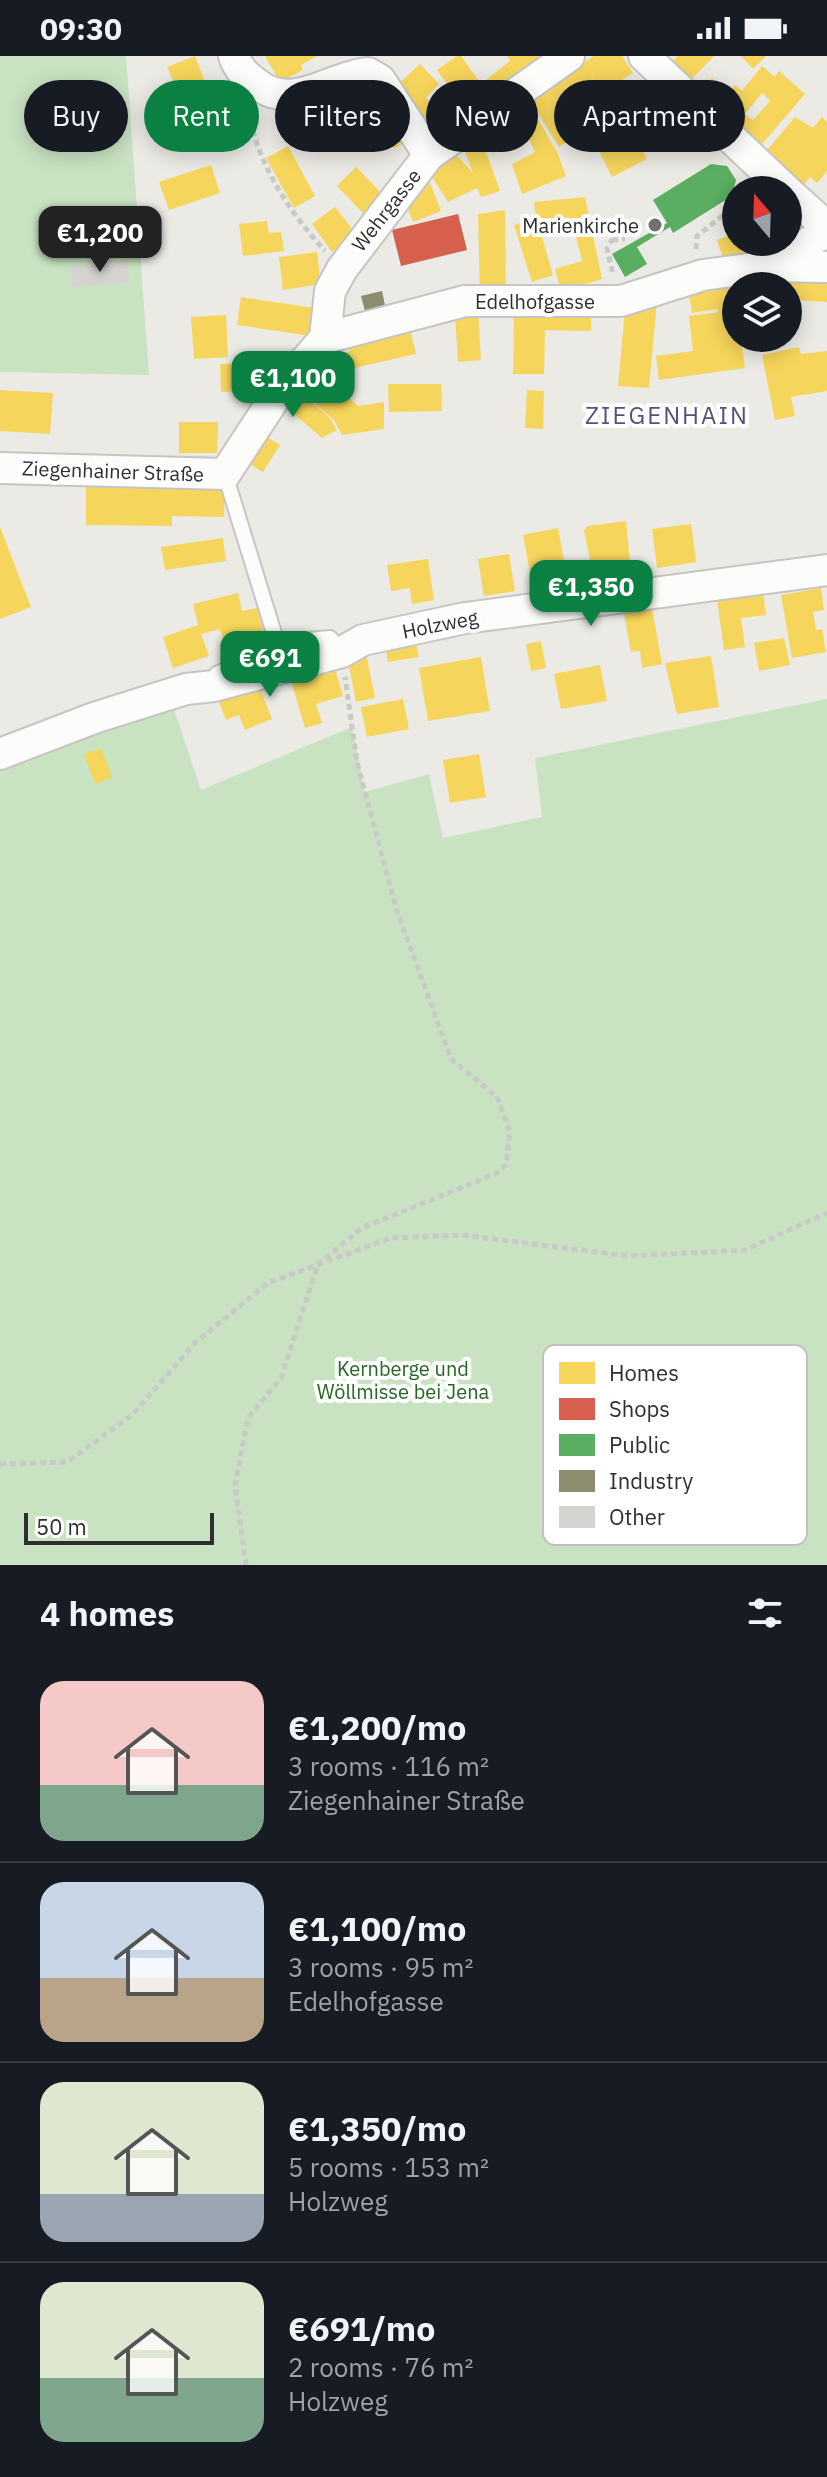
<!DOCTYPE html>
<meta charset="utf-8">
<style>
:root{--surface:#171b24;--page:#242831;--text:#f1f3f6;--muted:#9ea1a6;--line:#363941;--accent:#0b8043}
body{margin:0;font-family:"IBM Plex Sans",sans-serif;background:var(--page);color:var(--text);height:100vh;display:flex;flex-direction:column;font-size:30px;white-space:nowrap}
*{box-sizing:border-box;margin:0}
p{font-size:26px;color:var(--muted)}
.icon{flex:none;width:44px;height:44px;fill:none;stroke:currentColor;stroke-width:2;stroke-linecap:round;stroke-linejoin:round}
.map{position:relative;height:1509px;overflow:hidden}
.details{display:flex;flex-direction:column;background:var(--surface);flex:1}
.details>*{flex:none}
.top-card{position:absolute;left:24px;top:24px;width:780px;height:72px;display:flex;gap:16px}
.needle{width:52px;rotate:341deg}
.controls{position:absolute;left:722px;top:120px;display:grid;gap:16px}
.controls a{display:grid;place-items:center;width:80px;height:80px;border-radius:50%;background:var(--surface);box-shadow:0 4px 20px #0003;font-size:40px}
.scale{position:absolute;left:24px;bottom:20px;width:190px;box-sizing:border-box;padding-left:8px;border:4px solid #2e2e2e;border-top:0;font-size:22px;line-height:28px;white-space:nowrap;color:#2e2e2e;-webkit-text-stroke:6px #fff;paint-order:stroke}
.price{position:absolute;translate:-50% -68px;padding:0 18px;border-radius:16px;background:var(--accent);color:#fff;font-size:26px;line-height:52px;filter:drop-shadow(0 2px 4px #0008)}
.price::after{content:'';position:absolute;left:50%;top:48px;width:24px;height:18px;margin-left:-12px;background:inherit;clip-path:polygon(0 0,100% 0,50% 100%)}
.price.active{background:#222;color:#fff}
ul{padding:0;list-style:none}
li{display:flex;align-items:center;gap:24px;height:200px;padding:0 40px}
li+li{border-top:2px solid var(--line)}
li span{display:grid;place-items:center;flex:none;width:224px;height:160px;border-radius:24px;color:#555}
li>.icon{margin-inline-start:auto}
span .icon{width:96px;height:96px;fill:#fffc;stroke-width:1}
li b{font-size:34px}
h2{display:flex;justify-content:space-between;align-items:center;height:96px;padding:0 40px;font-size:34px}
.chip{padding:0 28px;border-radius:36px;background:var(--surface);box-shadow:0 4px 20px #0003;font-size:28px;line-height:72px}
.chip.active{background:var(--accent);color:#fff}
.status{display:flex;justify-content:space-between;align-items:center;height:56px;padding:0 40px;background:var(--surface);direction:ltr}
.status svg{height:22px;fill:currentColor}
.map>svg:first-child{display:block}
.green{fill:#c9e3c2}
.homes{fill:#f6d55c;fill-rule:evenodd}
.shops{fill:#d6604d}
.public{fill:#5aae61}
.industry{fill:#8c8c6e}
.building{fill:#d4d3cf}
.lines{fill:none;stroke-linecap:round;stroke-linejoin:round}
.service-casing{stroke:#c6c5c4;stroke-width:18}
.minor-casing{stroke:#c6c5c4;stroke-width:34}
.path{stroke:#c9c9c8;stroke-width:5;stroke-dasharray:6 4;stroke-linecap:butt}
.service{stroke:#fcfcfb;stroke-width:14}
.minor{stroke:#fcfcfb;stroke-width:30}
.poi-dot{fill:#70706e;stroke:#fff;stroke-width:3}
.labels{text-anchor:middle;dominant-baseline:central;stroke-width:8;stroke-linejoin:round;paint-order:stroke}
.street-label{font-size:20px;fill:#2e2e2e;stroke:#fff}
.poi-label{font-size:20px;fill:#2e2e2e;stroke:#fff;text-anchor:end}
.park-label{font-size:20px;fill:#256623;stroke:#fff}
.quarter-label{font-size:24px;letter-spacing:2px;fill:#52527b;stroke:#fff}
.key{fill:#fff;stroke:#c0c0c0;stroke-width:2}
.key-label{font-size:22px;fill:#2e2e2e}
</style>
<div class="status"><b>09:30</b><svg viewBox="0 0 49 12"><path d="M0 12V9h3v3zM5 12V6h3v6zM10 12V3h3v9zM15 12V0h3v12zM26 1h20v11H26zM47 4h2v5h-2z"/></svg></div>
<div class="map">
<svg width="827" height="1509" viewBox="0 0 827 1509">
<rect width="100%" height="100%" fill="#ebeae5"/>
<g class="green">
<path d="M0 0H126L149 319 0 316Z"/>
<path d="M827 643V1509H0V705L172 647 201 734 352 671 365 736 429 718 443 782 542 761 535 702Z"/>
</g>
<g class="homes">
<path d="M195 0 216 54 226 49 237 72 202 88 167 11Z"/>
<path d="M265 0H317L301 9 303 14 280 26Z"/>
<path d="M457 0H461L481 28 478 43 464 53 437 14Z"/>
<path d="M507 0H537L542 6 493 44 481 28 510 5Z"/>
<path d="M594 0H622L633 17 603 36 589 16 598 31 563 52 580 78 559 91 528 41Z"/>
<path d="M678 0H714L685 30 668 11Z"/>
<path d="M741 0H766L753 13Z"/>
<path d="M420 8 439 28 426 41 433 52 441 48 453 69 423 86 391 35Z"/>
<path d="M762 10 775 21 779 15 805 38 756 95 695 40 712 22 728 37 735 29 742 35ZM762 37 770 45 753 64 745 58Z"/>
<path d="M369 25 414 83 394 92 379 70 353 87 329 53Z"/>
<path d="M526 42 558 98 566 120 522 138 512 108 535 96 523 71 485 93 500 135 481 141 477 132 448 146 427 113 450 92 473 117 460 82Z"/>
<path d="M675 47 707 77 698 84 688 89 676 78 667 88 645 65 655 54Z"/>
<path d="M795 61 813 72 822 61 827 66V115L817 127 810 121 800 133 762 100Z"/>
<path d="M633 75 647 103 612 121 598 93Z"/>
<path d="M288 90 315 140 294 152 266 102Z"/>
<path d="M211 109 220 137 169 154 159 126Z"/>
<path d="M356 111 384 140 365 159 337 130Z"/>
<path d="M425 114 441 155 413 166 403 141Z"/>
<path d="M585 141 602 223 561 235 555 213 582 205 573 168 540 174 553 219 532 226 514 169 536 162 534 146Z"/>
<path d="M335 151 356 178 332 196 312 168Z"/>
<path d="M505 154 506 242H480L478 158Z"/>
<path d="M789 163 796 186 724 205 717 184 736 177V186H788Z"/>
<path d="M267 165 269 177 281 176 284 195 243 200 239 168Z"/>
<path d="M317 196 321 228 283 234 279 201Z"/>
<path d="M827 219V246L788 244V230H736V282H741L745 312 659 324 656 300 693 295 689 260 718 256 717 253 692 257 687 228Z"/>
<path d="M241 241 315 252 311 280 237 269Z"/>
<path d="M657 245 649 332 618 330 625 253Z"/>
<path d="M544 251 591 252V275L545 274 544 318H513L514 261 543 262Z"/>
<path d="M478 255 481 304 458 306 455 257Z"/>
<path d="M226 259 228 301 194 303 191 261Z"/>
<path d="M410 273 416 298 354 312 327 323 358 350 384 346V373L342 379 334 364 295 330 312 309 350 295 348 287Z"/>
<path d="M799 291 801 298 827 295V335L791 341 795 360 775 364 762 299Z"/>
<path d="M262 307 263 334 221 336 220 308Z"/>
<path d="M388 328H441L442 355 389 356Z"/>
<path d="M294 331 329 361 337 374 322 382 281 347Z"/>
<path d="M0 334 53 337 50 378 0 375Z"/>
<path d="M527 334 544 335 543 373 525 372Z"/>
<path d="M179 366H218L217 397H179Z"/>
<path d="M259 376 280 389 263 416 242 403Z"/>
<path d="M86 431 225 432 224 461 172 460V470L86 469Z"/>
<path d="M626 465 630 508 592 513 584 474 588 470Z"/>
<path d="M691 468 696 506 657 512 652 473Z"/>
<path d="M0 471 31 551 0 563Z"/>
<path d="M558 472 566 515 531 521 523 479Z"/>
<path d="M223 482 226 505 165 514 161 491Z"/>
<path d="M509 498 515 535 484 540 478 503Z"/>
<path d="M428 503 434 544 412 548 410 532 391 535 387 509Z"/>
<path d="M762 529 766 559 741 562 745 591 724 594 716 536Z"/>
<path d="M821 532 824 554 813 556 816 574 822 573 826 596 792 602 781 539Z"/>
<path d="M238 537 242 555 257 552 265 583 225 592 220 573 201 578 209 600 173 612 163 581 198 569 193 548Z"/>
<path d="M651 547 662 608 642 612 640 595 631 596 623 552Z"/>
<path d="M784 582 790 609 759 615 754 587Z"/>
<path d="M415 583 419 601 388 606 385 588Z"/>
<path d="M541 585 546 612 531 615 526 588Z"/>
<path d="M711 600 719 651 677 658 665 607Z"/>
<path d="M481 601 490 655 428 665 419 612Z"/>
<path d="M367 602 375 642 356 646 348 605Z"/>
<path d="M600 609 607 645 561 653 554 618Z"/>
<path d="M335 613 343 640 316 648 322 667 305 672 291 625Z"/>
<path d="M257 625 272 663 245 674 239 659 226 664 217 641Z"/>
<path d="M403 643 409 673 367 681 361 651Z"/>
<path d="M101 692 112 721 95 728 84 698Z"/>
<path d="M479 698 486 741 450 747 443 704Z"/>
</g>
<path class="shops" d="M458 158 467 194 401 210 392 174Z"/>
<path class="public" d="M711 108 727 110 736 124 732 140 673 177 670 171 637 191 647 208 625 221 612 198 667 167 653 144Z"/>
<path class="industry" d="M382 235 387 259 367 263 361 240Z"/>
<path class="building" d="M128 205 129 227 72 231 71 209Z"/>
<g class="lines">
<defs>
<g id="service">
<path d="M225 418 277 587"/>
<path d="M217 618 277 587 330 582 342 596"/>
</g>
<g id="minor">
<path d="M234 0C239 14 245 19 257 28 292 56 330 21 368 17L380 24 429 99"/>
<path d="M644 0 786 134"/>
<path d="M788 136 827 171"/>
<path d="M771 210 827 175"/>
<path d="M325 282 330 235 342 213 429 99 569 0"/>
<path d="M0 412 225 418 280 334 325 282 465 245H621L703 219 771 210 827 211"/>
<path d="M0 698 94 662 186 633 214 630 342 596 363 584 465 562 827 514"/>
</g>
</defs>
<use href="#service" class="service-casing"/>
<use href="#minor" class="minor-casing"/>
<g class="path">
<path d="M248 55C259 110 288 154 325 195"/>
<path d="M603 164 612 184 607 192 613 219"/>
<path d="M612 184 625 183"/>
<path d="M696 193 697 180 736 149"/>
<path d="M0 1408 67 1406 132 1359 196 1286 268 1227 391 1182 463 1179 626 1200 745 1194 827 1157"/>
<path d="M246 1509 235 1429 248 1362 281 1322 318 1208 362 1172 495 1118 506 1109 510 1076 497 1041 451 1003 396 852 357 706 345 621"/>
</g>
<use href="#service" class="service"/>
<use href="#minor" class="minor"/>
</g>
<circle class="poi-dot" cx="655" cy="169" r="8"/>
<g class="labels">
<g class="street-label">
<text transform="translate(386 154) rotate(-52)">Wehrgasse</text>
<text x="535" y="245">Edelhofgasse</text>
<text transform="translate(113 415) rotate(2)">Ziegenhainer Straße</text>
<text transform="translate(440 568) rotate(-11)">Holzweg</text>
</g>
<g class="poi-label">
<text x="639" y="169">Marienkirche</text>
</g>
<g class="park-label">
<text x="403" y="1312">Kernberge und<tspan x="403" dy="23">Wöllmisse bei Jena</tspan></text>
</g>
<g class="quarter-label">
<text x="667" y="359">ZIEGENHAIN</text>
</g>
</g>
<rect x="543" y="1289" width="264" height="200" rx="12" class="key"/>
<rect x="559" y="1306" width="36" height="22" fill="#f6d55c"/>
<rect x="559" y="1342" width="36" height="22" fill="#d6604d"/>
<rect x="559" y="1378" width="36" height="22" fill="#5aae61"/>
<rect x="559" y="1414" width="36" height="22" fill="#8c8c6e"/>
<rect x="559" y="1450" width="36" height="22" fill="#d4d3cf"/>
<g class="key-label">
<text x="609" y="1325">Homes</text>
<text x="609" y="1361">Shops</text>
<text x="609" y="1397">Public</text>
<text x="609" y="1433">Industry</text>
<text x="609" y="1469">Other</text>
</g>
</svg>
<div class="controls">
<a><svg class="needle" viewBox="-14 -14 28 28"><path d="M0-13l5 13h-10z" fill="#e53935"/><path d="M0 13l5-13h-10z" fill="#9ea1a6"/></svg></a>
<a><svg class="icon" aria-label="layers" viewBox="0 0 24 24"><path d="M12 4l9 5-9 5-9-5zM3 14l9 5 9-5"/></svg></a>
</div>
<div class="scale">50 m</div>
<b class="price active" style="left:100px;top:218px">€1,200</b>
<b class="price" style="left:293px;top:363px">€1,100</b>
<b class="price" style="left:591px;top:572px">€1,350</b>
<b class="price" style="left:270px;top:643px">€691</b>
<div class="top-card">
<a class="chip">Buy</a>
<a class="chip active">Rent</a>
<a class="chip">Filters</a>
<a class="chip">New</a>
<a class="chip">Apartment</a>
</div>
</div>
<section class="details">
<h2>4 homes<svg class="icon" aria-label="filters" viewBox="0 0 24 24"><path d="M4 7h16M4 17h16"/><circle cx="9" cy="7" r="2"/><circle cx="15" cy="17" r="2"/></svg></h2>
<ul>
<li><span style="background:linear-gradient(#f6c9c9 65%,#7fa58c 0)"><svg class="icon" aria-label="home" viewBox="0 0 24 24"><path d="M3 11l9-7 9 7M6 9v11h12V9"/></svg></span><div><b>€1,200/mo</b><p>3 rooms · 116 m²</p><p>Ziegenhainer Straße</p></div></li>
<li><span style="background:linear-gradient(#c9d6e8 60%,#b9a48a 0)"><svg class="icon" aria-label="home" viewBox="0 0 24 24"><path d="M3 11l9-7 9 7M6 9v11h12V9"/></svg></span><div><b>€1,100/mo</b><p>3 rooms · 95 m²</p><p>Edelhofgasse</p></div></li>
<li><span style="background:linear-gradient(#dfe7d0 70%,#9aa5b1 0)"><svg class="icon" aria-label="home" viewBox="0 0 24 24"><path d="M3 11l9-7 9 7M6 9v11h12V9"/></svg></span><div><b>€1,350/mo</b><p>5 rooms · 153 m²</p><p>Holzweg</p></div></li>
<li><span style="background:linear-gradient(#dfe7d0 60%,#7fa58c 0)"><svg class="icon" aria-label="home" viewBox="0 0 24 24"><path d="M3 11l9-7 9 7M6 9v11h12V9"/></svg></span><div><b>€691/mo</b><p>2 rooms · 76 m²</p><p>Holzweg</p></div></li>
</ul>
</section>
